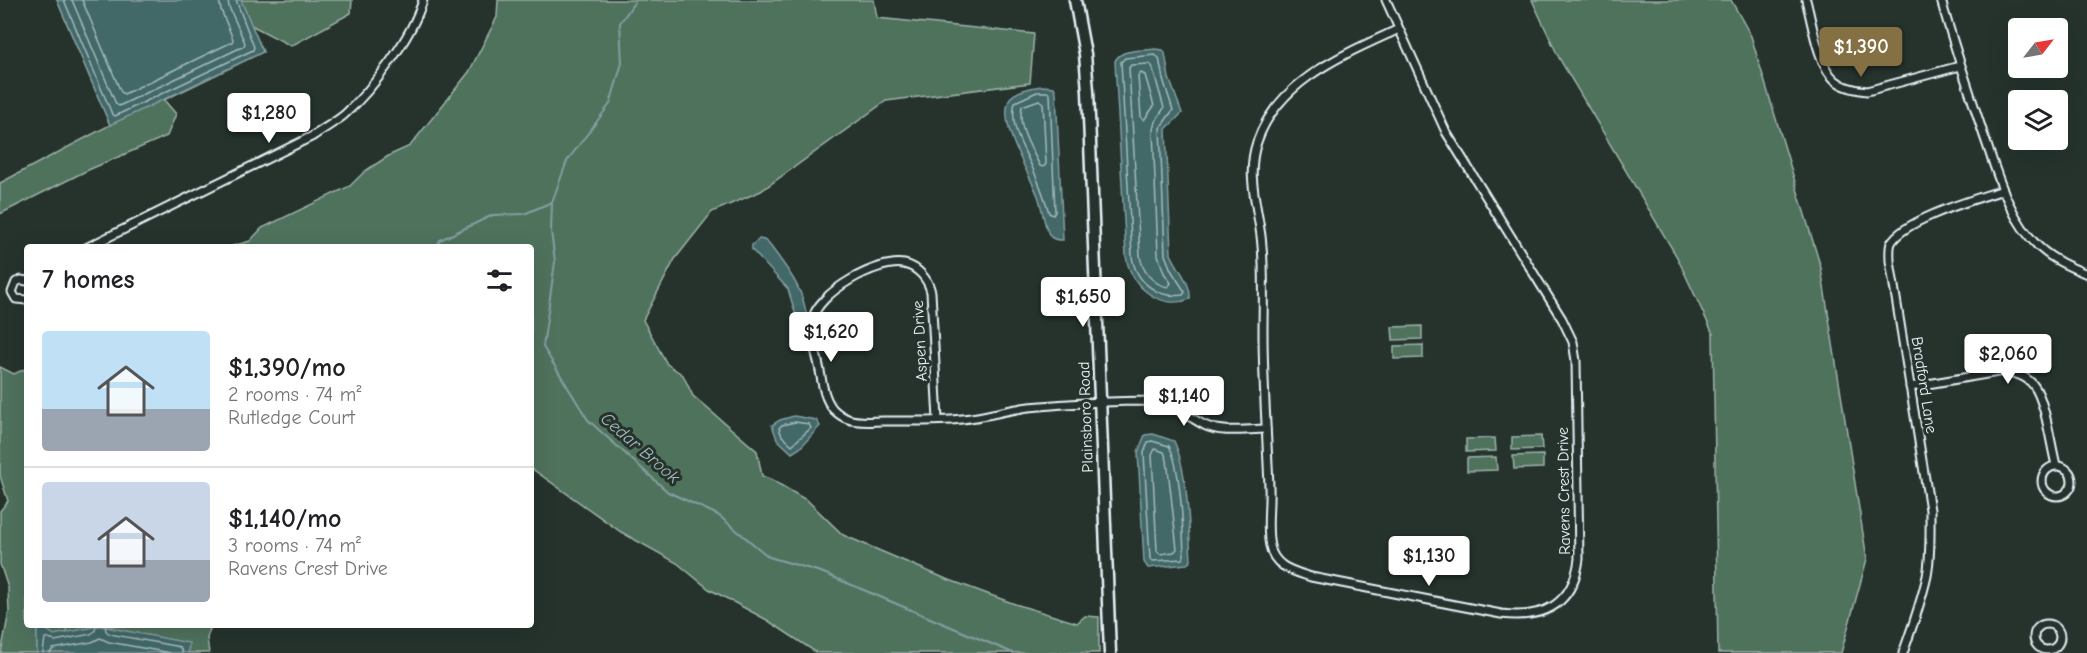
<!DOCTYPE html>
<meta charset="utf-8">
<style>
:root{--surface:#fff;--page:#f6f6f6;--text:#202124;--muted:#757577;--line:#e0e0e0;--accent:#847042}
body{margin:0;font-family:"Comic Neue",sans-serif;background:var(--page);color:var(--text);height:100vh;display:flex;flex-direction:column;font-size:22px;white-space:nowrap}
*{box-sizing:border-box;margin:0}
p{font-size:20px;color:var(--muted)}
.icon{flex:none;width:33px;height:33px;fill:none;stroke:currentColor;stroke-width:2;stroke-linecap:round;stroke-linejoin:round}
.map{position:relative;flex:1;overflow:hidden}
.sheet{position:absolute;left:24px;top:244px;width:510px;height:384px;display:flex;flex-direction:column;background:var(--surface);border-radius:6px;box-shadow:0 6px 24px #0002}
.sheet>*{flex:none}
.needle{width:39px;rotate:59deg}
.buttons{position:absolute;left:2008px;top:18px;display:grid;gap:12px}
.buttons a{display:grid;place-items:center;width:60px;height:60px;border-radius:6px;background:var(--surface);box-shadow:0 6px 24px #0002;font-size:30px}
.price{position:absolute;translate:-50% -51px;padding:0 14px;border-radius:6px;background:#fff;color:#222;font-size:20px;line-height:39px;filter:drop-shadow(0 2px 3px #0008)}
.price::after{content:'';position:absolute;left:50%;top:36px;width:18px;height:14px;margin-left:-9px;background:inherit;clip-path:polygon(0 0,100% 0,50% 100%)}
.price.current{background:var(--accent);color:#fff}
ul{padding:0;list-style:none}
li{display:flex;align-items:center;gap:18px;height:150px;padding:0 18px}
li+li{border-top:2px solid var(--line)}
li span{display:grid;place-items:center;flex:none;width:168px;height:120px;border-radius:6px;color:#555}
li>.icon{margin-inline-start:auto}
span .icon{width:72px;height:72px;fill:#fffc;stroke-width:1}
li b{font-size:26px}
h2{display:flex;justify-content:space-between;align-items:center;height:72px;padding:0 18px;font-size:26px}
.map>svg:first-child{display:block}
.green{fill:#50725d;stroke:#9cb2aa;stroke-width:1.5}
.water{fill:#426767;stroke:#849ea1;stroke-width:1.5}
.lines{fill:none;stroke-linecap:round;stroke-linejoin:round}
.shore{stroke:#a6babe;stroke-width:1.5}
.stream{stroke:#849ea1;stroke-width:2}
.street-casing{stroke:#e8f1f8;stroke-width:11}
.secondary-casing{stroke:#e8f1f8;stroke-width:15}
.street{stroke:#26332d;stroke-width:7}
.secondary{stroke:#26332d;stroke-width:10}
.labels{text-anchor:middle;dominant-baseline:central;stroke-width:6;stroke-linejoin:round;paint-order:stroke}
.street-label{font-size:16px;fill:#e8f1f8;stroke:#26332d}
.water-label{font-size:18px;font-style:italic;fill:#a6babe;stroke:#26332d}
</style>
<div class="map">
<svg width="2087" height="653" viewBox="0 0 2087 653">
<rect width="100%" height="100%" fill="#26332d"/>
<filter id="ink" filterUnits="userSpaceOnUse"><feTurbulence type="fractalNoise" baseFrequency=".0167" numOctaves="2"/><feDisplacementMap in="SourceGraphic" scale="12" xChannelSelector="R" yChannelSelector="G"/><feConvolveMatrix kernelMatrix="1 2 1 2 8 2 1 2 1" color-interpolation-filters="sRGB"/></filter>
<g filter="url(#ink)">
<g class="green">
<path d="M57 0H352L351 13 291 46 251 25 263 52 164 100 176 114 167 136 86 171 0 214V183L110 125Z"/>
<path d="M498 0H874L877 18 1034 34 1030 83 886 101 761 191 712 212 675 259 643 320 667 364 683 375 693 396 757 451 762 476 772 480 808 501 843 535 944 578 1015 604 1077 623 1085 616 1099 617V653H817L767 620 709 589 677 563 621 532 531 468V248L229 247 250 241 262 228 350 186 365 171 390 155 410 146 469 72 497 17Z"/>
<path d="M1532 0H1731L1751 36 1821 268 1867 559 1841 653H1718L1713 334 1677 257 1559 58Z"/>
<path d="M1422 326V339L1393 340 1392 327Z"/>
<path d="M1423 345V358L1394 359V346Z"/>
<path d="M0 367 14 374 27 368V626H37V653H1L9 612 8 588 0 564V511L8 501 0 476Z"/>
<path d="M1541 436 1542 449 1512 450V437Z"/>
<path d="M1495 438 1496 451 1466 452V439Z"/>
<path d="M1543 455V468L1514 469 1513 456Z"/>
<path d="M1496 457 1497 470 1467 471V458Z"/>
<path d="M41 626H211L207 638 209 653H188V643L100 626 54 635Z"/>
</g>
<g class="water">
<path d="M57 0H241L263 52 110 125Z"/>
<path d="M1155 49 1163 50 1165 53 1169 78 1182 113 1166 129 1171 254C1177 268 1192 284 1190 299 1160 311 1130 286 1126 256L1115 61C1121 48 1143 51 1155 49Z"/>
<path d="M1042 86 1054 87 1056 92 1063 240C1058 240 1053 240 1050 236 1044 227 1042 206 1038 196 1029 172 998 125 1009 100 1013 91 1033 87 1042 86Z"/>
<path d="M759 239 764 240 769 244C787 269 805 289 807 321L804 323 797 319 788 289 752 250V245Z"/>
<path d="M794 416 816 420 820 426 800 448 792 453 777 439 772 425 780 420Z"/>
<path d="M1153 434 1174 441C1188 472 1189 526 1191 561L1187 564 1148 568 1144 562 1138 452 1145 435Z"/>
<path d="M37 626H41L54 635 100 626 189 643 188 653H37Z"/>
</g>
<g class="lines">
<g class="shore">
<path d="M64 0 112 114 115 116 253 50 254 47 236 0"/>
<path d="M72 0 116 104 119 106 244 46 245 43 229 7 228 0"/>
<path d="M82 0 121 92 124 94 232 42 233 39 221 10 219 0"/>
<path d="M1155 55 1159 58 1163 79 1173 110 1160 128 1165 255 1171 270 1185 292 1183 295C1157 299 1135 281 1132 256L1121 62 1125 58Z"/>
<path d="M1149 64 1152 66 1164 108 1155 122 1153 130 1158 255 1164 273 1171 283 1168 287C1152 284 1142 271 1140 255L1129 68 1131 65Z"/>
<path d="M1141 73 1145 75 1154 106 1144 120 1141 117 1138 76Z"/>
<path d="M1037 92H1047L1050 94 1055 212 1053 215 1049 213C1045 198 1039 183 1033 169 1023 147 1009 127 1015 102Z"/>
<path d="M1039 100 1043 103 1046 164 1043 167 1040 166C1031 147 1017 128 1022 106Z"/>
<path d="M795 422 809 424 811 428 792 445 782 436 779 428 782 425Z"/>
<path d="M1152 441 1169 446C1181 467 1183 530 1184 556L1182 559 1153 561 1150 559 1144 453 1148 442Z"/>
<path d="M1155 449 1164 452 1167 460 1177 549 1174 552 1160 554 1157 551 1152 455Z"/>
<path d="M105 626 106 631 110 634 180 647 182 653"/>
<path d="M43 653 45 638 55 641 91 634 95 631 96 626"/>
<path d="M50 653 53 649 92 642 100 638 109 642 170 653"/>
</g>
<g class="stream">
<path d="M552 202 551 231 555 262 543 347 588 420 668 492 718 515 769 557 821 572 1013 653"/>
<path d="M436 248 440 240 493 215 524 214 552 202 567 161 610 104 622 63 620 23 636 0"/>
<path d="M67 633 68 626"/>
</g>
<defs>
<g id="street">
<path d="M1386 0 1446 132 1562 319 1573 342 1576 361 1579 559C1573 605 1544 619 1501 614L1311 577C1293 571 1274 567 1270 546 1266 529 1270 505 1269 487 1267 435 1263 383 1263 332 1263 300 1265 268 1261 236 1257 204 1246 174 1257 142 1278 80 1345 54 1399 29"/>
<path d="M1806 0C1812 22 1818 66 1835 80 1844 88 1856 90 1867 91L1960 66"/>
<path d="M1941 0C1954 46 1969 91 1984 136 1997 173 2009 219 2039 247 2053 260 2070 267 2087 274"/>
<path d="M86 248 313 136C323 129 334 123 344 115 373 89 412 37 423 0"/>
<path d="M27 281 21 280 16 282 12 292 16 299 27 300"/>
<path d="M1910 387 2004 371C2015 373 2027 376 2034 386 2045 400 2051 446 2056 465"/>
<path d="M938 420 931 292C928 279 918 267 904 264 878 259 816 293 812 321 810 335 816 352 819 366 822 380 823 397 833 409 837 413 842 417 848 419 859 423 873 421 884 421 910 421 936 422 962 419 985 417 1006 410 1029 407 1071 403 1115 401 1157 401 1177 406 1187 416 1204 425 1222 434 1247 429 1266 429"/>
<circle cx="2057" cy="481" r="15"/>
<circle cx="2047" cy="637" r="13"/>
<path d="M1903 653C1912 628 1921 603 1927 576 1931 554 1930 532 1930 510L1890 261C1890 256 1889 248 1891 243 1904 219 1976 199 2003 190"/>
</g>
<path id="secondary" d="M1075 0 1085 54 1088 91 1110 653"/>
</defs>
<use href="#street" class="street-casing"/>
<use href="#secondary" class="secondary-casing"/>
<use href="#street" class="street"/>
<use href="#secondary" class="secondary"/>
</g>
</g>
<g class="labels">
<g class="street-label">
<text transform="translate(920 341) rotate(-93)">Aspen Drive</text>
<text transform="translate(1924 385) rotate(81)">Bradford Lane</text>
<text transform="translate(1086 417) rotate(-92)">Plainsboro Road</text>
<text transform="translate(1564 491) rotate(-91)">Ravens Crest Drive</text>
</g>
<g class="water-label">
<text transform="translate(640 448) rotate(41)">Cedar Brook</text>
</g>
</g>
</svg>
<div class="buttons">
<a><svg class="needle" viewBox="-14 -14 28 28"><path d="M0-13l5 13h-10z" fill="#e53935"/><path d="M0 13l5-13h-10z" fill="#757577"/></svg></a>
<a><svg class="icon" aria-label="layers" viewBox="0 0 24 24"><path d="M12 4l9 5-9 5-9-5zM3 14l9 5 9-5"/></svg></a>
</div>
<b class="price current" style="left:1861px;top:78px">$1,390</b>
<b class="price" style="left:269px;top:144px">$1,280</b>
<b class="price" style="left:1083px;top:328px">$1,650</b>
<b class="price" style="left:831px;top:363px">$1,620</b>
<b class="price" style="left:2008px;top:385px">$2,060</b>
<b class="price" style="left:1184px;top:427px">$1,140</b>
<b class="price" style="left:1429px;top:587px">$1,130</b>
<section class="sheet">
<h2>7 homes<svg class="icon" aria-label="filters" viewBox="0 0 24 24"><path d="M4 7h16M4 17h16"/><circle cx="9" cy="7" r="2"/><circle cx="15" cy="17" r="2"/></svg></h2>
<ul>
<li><span style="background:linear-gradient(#bfe0f5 65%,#9aa5b1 0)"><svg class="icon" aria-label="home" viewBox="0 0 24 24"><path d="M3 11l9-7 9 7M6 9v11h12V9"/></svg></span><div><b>$1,390/mo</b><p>2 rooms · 74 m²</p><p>Rutledge Court</p></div></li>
<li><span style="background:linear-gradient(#c9d6e8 65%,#9aa5b1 0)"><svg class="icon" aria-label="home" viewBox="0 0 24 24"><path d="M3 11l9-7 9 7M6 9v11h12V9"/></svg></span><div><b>$1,140/mo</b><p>3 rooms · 74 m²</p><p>Ravens Crest Drive</p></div></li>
</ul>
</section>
</div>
